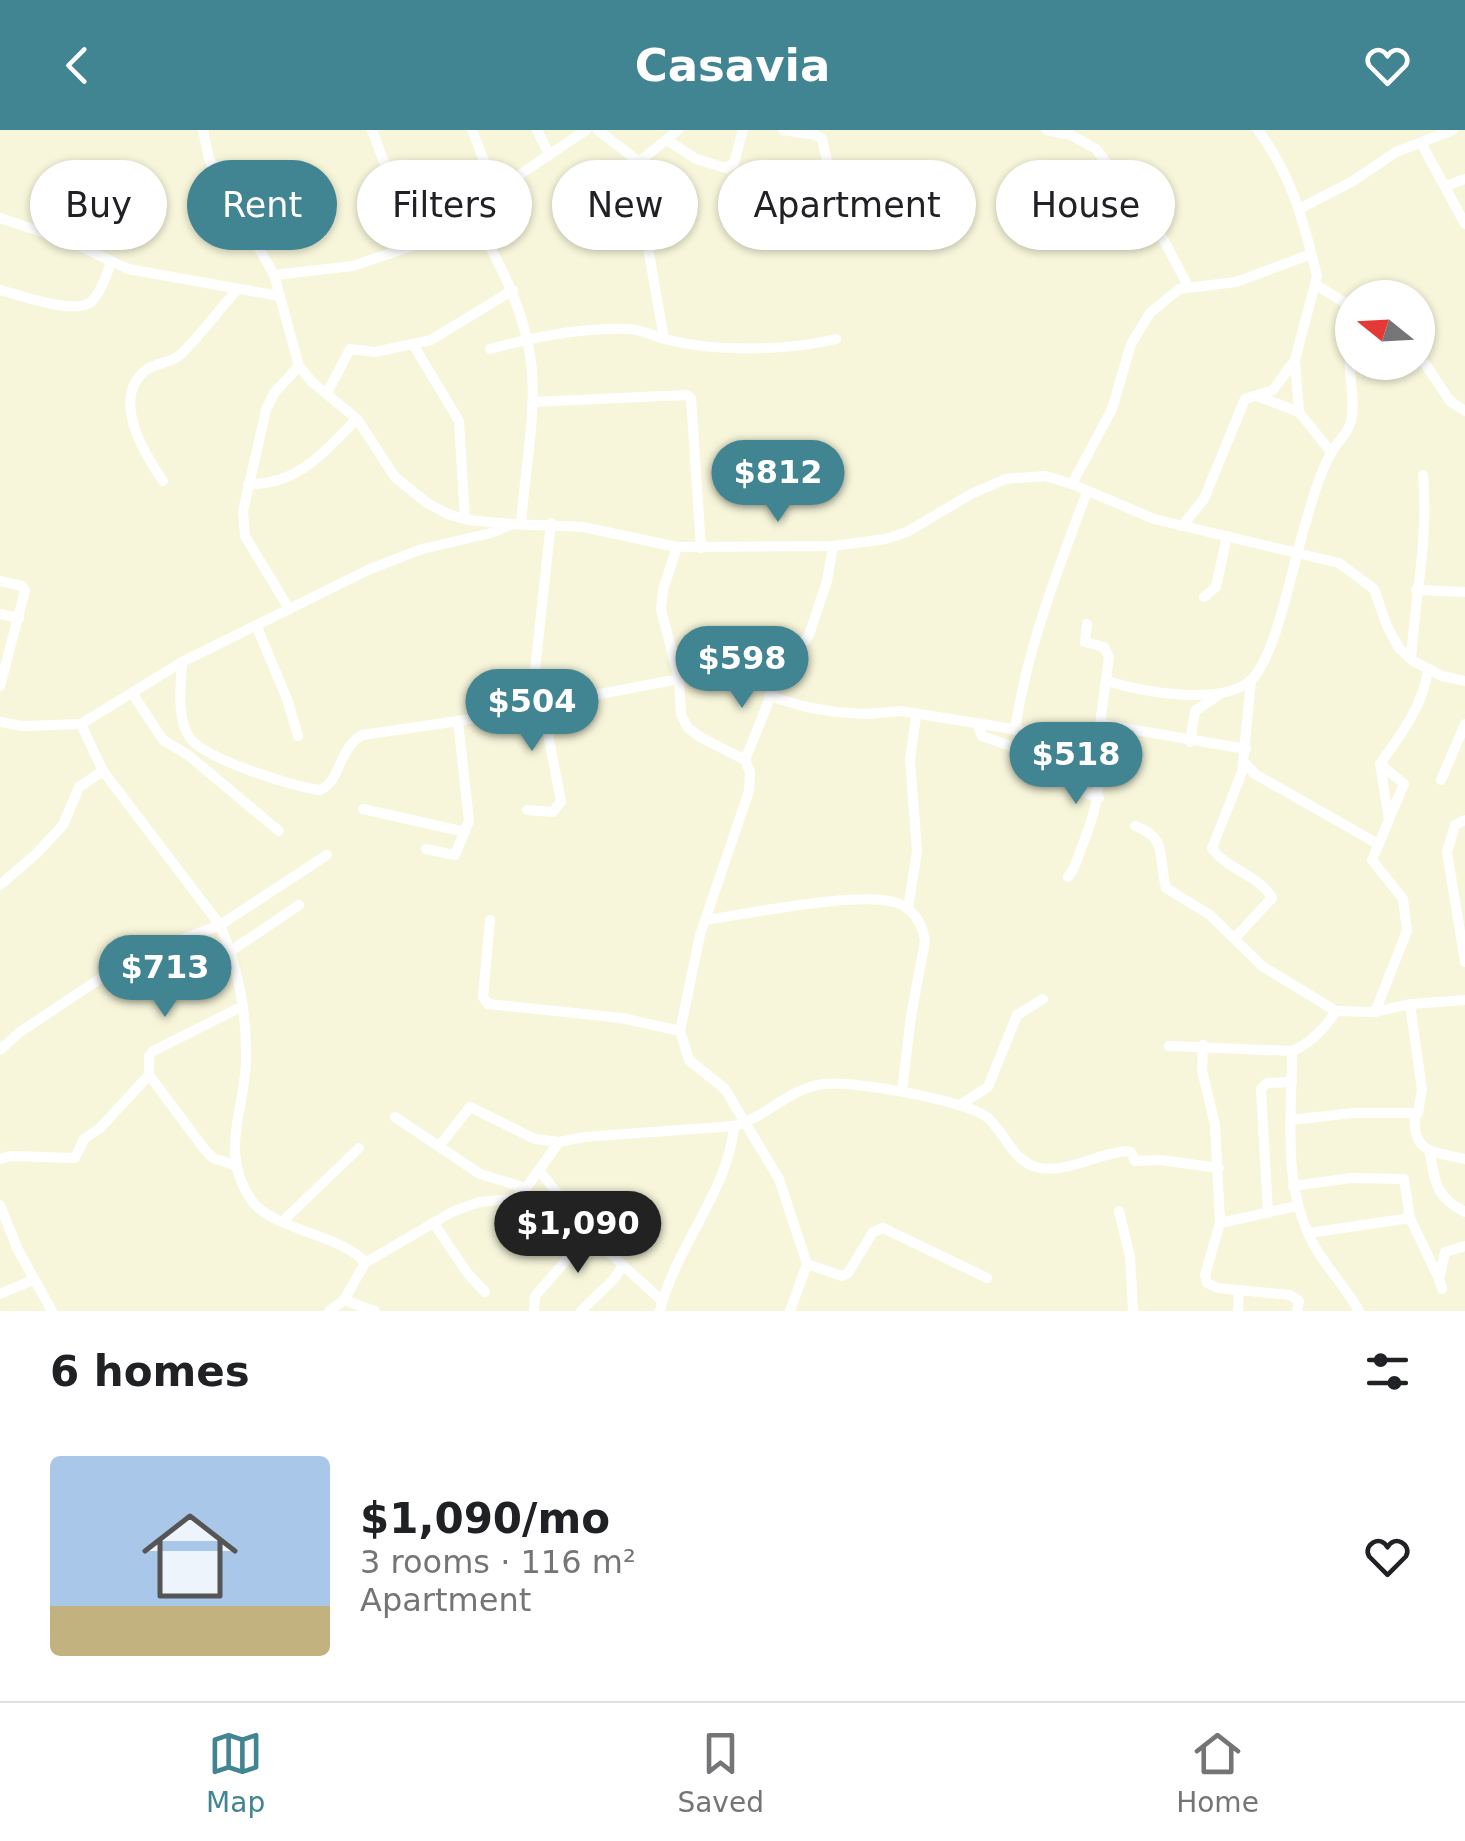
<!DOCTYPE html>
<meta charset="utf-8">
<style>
:root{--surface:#fff;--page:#f6f6f6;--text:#202124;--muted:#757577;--line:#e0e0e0;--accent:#418593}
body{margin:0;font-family:"DejaVu Sans",sans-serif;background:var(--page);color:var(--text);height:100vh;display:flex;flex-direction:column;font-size:38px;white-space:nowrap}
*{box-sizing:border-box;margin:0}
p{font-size:32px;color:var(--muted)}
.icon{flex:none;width:55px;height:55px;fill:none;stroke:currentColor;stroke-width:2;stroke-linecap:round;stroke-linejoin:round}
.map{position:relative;height:1181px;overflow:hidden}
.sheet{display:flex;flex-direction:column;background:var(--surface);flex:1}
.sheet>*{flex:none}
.banner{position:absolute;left:30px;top:30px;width:1405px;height:90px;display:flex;gap:20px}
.needle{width:65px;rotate:288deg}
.tools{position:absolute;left:1335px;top:150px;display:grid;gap:20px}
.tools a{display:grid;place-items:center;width:100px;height:100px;border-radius:50%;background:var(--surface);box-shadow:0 2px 8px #0004;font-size:50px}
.price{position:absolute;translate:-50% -85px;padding:0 22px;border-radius:35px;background:var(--accent);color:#fff;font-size:32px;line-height:65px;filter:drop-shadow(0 2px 5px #0008)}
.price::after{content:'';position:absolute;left:50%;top:60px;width:30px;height:22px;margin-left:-15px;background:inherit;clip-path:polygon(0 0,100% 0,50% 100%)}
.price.selected{background:#222;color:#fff}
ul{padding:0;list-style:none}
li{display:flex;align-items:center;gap:30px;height:250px;padding:0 50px}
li+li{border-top:2px solid var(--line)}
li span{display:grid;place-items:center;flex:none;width:280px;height:200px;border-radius:10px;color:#555}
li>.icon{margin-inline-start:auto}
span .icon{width:120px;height:120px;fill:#fffc;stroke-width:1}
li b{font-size:42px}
h2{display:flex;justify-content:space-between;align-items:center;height:120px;padding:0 50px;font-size:42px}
.tag{padding:0 35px;border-radius:45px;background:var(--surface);box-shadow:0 2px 8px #0004;font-size:35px;line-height:90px}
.tag.selected{background:var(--accent);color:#fff}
header{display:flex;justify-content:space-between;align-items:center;height:130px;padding:0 50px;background:var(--accent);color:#fff;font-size:45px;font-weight:800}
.tab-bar{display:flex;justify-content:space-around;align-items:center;height:140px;border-top:2px solid var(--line);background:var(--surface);font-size:28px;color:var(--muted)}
.tab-bar a{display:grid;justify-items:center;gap:5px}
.tab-bar .selected{color:var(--accent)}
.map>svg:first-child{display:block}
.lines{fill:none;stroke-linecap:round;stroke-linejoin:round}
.minor{stroke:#fff;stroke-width:10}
</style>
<header><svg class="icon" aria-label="back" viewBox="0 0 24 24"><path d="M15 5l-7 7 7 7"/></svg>Casavia<svg class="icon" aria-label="heart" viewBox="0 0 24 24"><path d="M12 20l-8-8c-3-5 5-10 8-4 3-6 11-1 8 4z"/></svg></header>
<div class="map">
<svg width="1465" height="1181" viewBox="0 0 1465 1181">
<rect width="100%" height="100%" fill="#f7f6db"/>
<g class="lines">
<g class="minor">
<path d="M203 0 209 29 274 145 299 236 312 252 357 289 395 347 427 373 448 384 468 390 511 394 583 397 677 417 833 416 886 409 907 402 971 364 1006 349 1045 346 1072 354 1154 389 1339 433 1374 459 1387 496 1399 518 1413 531 1442 546 1465 551"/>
<path d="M372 0 415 115"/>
<path d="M472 0 495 59"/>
<path d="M537 0 549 24"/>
<path d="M598 0 639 32 642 83 664 209"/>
<path d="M783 0 816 5 822 9 830 44"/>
<path d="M1047 0 1071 5 1096 19 1162 107 1188 156"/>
<path d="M667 10 696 29 726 38 734 33 743 0"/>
<path d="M1421 13 1465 94"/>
<path d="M639 32 678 0"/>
<path d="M1446 56 1465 49"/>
<path d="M469 76C496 128 527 180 532 241 536 288 524 346 521 395"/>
<path d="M1301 78 1353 51 1396 22 1453 0"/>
<path d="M0 88 69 111 128 139 279 166"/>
<path d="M274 145 353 136 415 115 586 0"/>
<path d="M1316 155 1352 177"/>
<path d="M0 160C20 165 79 187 93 170 102 160 106 145 111 133"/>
<path d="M414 216 459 291 465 389"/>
<path d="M490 219C534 207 582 197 628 199 642 199 652 206 665 209 713 222 789 221 836 209"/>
<path d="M1295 231 1299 282 1331 322"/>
<path d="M1426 235 1450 271 1465 281"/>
<path d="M327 263 350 219 375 222 431 210 513 160"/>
<path d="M1257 266 1299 282"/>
<path d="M533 272 686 265 691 268 701 418"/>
<path d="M163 351C144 323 110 268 146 240 156 232 171 234 181 224 201 205 218 181 237 160"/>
<path d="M248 354C299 355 323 322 357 289"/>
<path d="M1072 354 1112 279 1131 214 1150 183 1179 159 1236 152 1311 124"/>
<path d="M1182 396 1204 369 1245 269 1273 260 1295 230 1317 146C1303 90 1293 48 1258 0"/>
<path d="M677 417 663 460 661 479 679 549 681 585 688 598 700 607 745 630 750 642 749 661 700 805 680 901 689 930 725 959 779 1049 807 1134 790 1181"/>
<path d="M0 451 22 456 25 461 0 556"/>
<path d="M1416 460 1465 462"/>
<path d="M1204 467 1216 457 1227 406"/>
<path d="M289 479 245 406 243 381 266 280 274 263 299 236"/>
<path d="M0 484 19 488"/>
<path d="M256 495 287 569 298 606"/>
<path d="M1411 529C1415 468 1429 407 1423 345"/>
<path d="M182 532C181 555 176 588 190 608 205 629 294 657 320 660 342 650 337 620 362 605L458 591 679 549"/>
<path d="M1107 551C1142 562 1227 578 1254 547 1278 519 1293 432 1305 395 1312 371 1319 345 1331 323 1337 312 1348 304 1351 291 1357 266 1345 241 1352 215"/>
<path d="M132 563 163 610 188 625 279 701"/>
<path d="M769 566 806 577 836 582 867 584 901 581 1093 612 1100 594 1109 527 1104 517 1085 512 1087 494"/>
<path d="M531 576 551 393"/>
<path d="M0 592 22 596 81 594 182 532 370 439 422 419 491 403 510 395"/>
<path d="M977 593 982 606 1016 618 1040 644 1069 649 1076 659 1099 668"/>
<path d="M81 594 103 641 220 795C238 836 247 885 246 930 245 980 218 1023 252 1071 273 1100 346 1106 365 1133L344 1170"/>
<path d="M1100 594 1246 619"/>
<path d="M1015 600C1027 518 1058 439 1087 362"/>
<path d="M1190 612 1195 581 1220 564"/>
<path d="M745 630 778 548 809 505 827 451 833 416"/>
<path d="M1244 632 1255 644 1378 714"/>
<path d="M1380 634 1404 654 1389 689"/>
<path d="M1441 650 1465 594"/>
<path d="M363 679 465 702"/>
<path d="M527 680 553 682 561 671 542 573"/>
<path d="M1465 690 1455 695 1447 722 1465 832"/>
<path d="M1135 696C1168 707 1158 728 1166 758L1210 785 1262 836 1336 881"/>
<path d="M426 719 455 725 469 691 458 591"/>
<path d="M1068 747C1075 739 1077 729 1081 719 1098 676 1103 658 1093 612"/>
<path d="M0 755 36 724 63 695 79 657 103 641"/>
<path d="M908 779 917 721 910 630 916 586"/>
<path d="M490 790 483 867 488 874 622 888 680 901"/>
<path d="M705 790C748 784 864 759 900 774 915 781 923 796 925 811L911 886 902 962"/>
<path d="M1235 808 1272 768C1259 745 1226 739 1212 718L1242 642 1251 551"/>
<path d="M231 821 299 775"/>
<path d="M1375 882 1407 801 1403 769 1372 730 1389 690 1380 634C1401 604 1422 578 1428 540"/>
<path d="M1203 915 1202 940 1215 995 1220 1093 1205 1145 1207 1153 1218 1158 1290 1165 1299 1171 1297 1181"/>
<path d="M1169 916 1292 921C1310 914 1326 897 1336 881L1375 882 1410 874 1465 870"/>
<path d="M0 920 20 902 128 830 220 795 327 725"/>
<path d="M1292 921C1292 987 1281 1057 1315 1117 1328 1139 1346 1158 1359 1181"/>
<path d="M149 945V926L153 921 241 877"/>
<path d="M963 973 988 957 1017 885 1043 869"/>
<path d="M1415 983C1411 1022 1432 1022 1465 1029"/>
<path d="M395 987 480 1044 526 1058"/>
<path d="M1290 990 1353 983H1418L1422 960 1410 874"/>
<path d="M439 1016 470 977 535 1009 559 1012"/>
<path d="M1429 1020C1436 1053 1434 1066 1465 1082"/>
<path d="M0 1029 10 1026 75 1028 84 1009 100 998 149 945 205 1020 213 1028 237 1036"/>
<path d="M539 1040 589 1104 662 1171"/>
<path d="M1293 1056 1351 1048 1404 1049 1410 1088 1439 1149"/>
<path d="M0 1075 18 1120 52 1181"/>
<path d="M1119 1081 1130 1127 1133 1181"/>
<path d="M1268 1083 1261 959 1267 953 1292 952"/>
<path d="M284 1090 359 1018"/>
<path d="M433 1092 468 1144 485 1162"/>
<path d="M1220 1093 1297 1076"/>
<path d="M1309 1103 1410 1088"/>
<path d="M365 1133 452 1082 479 1072 514 1069 526 1058 559 1012 584 1007 734 996C767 987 789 958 824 954 852 950 969 971 988 988 1004 1002 1013 1031 1036 1037 1064 1045 1098 1023 1127 1021L1131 1022 1135 1031 1161 1030 1219 1038"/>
<path d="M807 1134 842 1146 848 1143 873 1102 883 1098 987 1148"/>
<path d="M1442 1159 1439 1149 1445 1122 1465 1116"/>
<path d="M0 1164 33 1150"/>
<path d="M329 1181 344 1170 375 1181"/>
<path d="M534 1181 535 1166 589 1104"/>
<path d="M581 1181 614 1149 623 1135"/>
<path d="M660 1181C675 1117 729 1060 734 996"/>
<path d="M1238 1181 1239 1160"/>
</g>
</g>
</svg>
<div class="tools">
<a><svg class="needle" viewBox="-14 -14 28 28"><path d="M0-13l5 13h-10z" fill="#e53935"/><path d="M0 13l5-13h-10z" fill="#757577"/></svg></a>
</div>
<b class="price" style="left:778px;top:395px">$812</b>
<b class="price" style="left:742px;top:581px">$598</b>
<b class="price" style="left:532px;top:624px">$504</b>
<b class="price" style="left:1076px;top:677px">$518</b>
<b class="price" style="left:165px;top:890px">$713</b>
<b class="price selected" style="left:578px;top:1146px">$1,090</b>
<div class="banner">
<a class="tag">Buy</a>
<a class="tag selected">Rent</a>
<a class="tag">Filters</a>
<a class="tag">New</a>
<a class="tag">Apartment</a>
<a class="tag">House</a>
</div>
</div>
<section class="sheet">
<h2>6 homes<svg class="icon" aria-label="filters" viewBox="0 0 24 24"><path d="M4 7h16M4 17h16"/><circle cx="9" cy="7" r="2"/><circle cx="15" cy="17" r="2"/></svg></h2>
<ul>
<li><span style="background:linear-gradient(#a9c7e8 75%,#c2b280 0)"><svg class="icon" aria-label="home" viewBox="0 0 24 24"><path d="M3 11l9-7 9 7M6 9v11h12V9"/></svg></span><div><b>$1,090/mo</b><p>3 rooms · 116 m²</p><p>Apartment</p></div><svg class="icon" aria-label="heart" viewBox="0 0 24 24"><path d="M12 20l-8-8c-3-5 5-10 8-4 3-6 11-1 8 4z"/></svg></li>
</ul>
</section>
<nav class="tab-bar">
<a class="selected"><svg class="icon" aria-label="map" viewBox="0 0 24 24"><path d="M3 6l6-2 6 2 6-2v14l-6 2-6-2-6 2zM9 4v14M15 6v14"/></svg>Map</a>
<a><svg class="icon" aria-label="saved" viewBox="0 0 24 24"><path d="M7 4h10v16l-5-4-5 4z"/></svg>Saved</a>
<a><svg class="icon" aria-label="home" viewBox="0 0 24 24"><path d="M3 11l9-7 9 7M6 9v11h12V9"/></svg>Home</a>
</nav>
